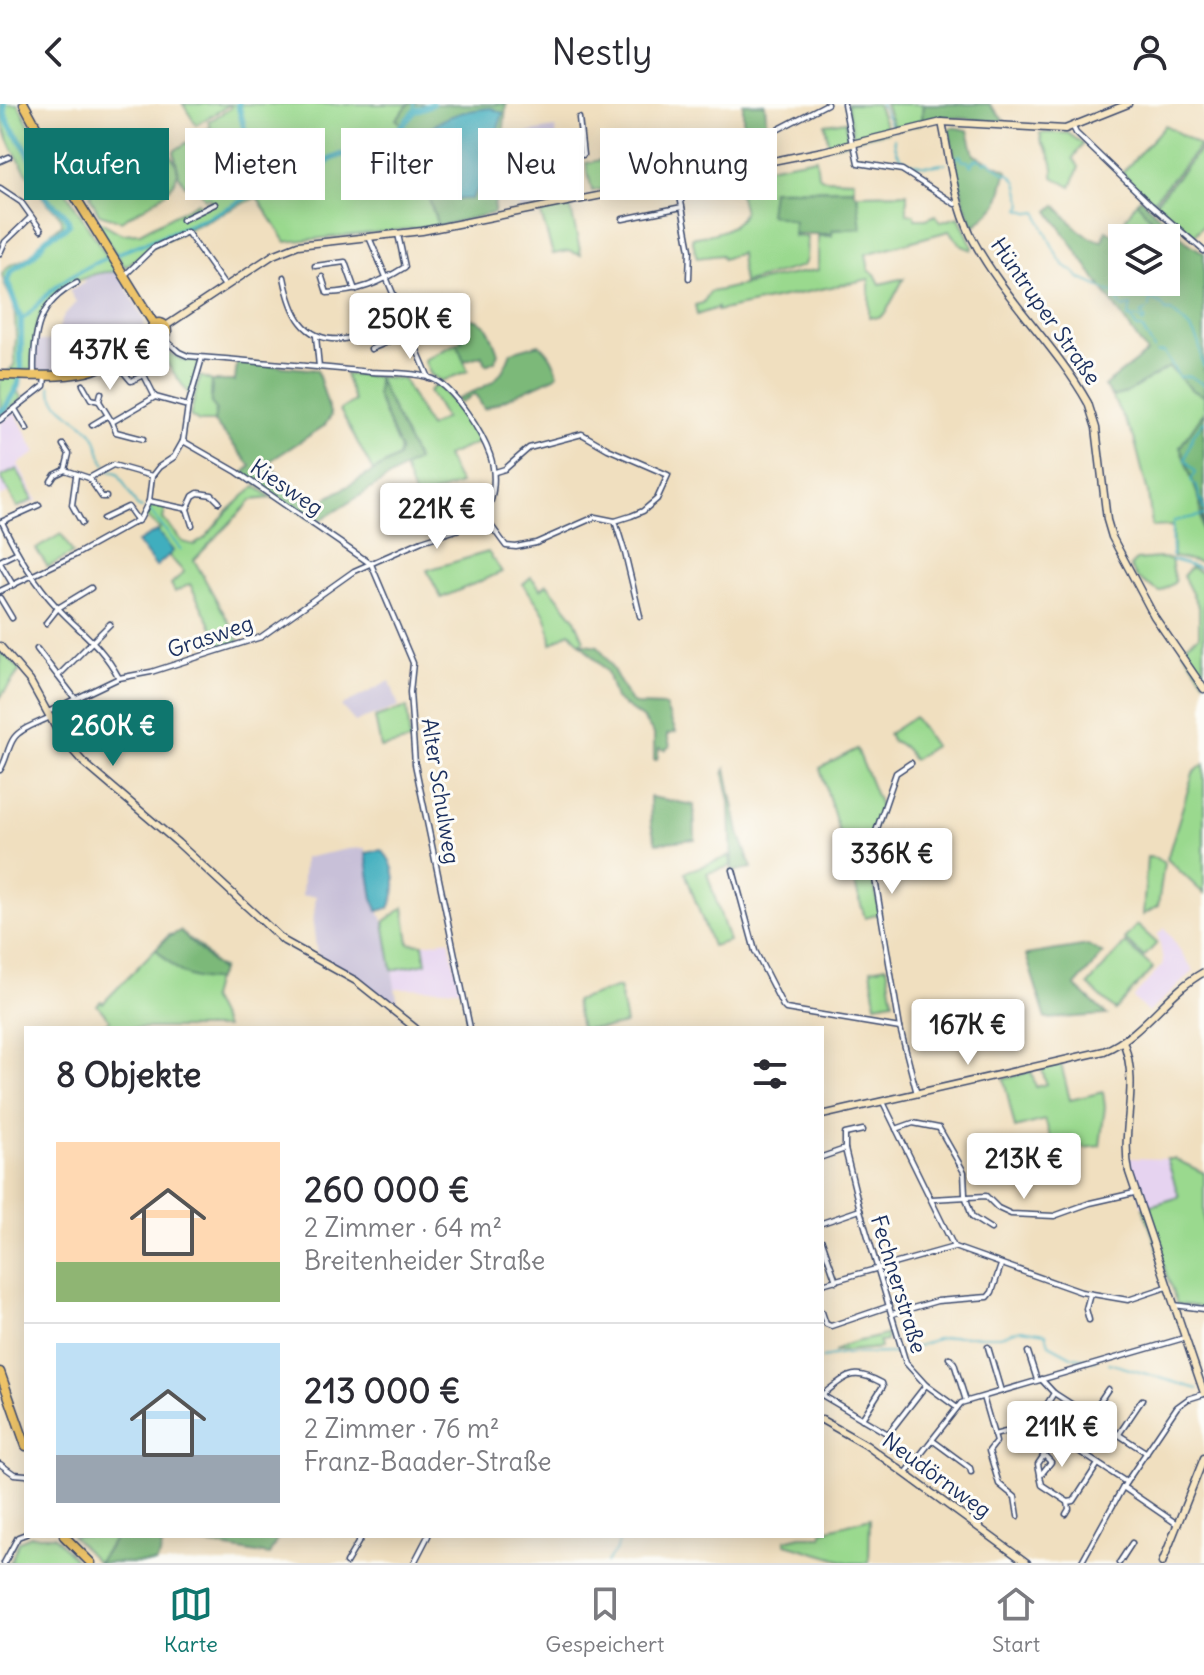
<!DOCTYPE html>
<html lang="de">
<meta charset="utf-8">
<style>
:root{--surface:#fff;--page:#f2f2f3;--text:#2b2b33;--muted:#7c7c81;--line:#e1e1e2;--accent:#0f766e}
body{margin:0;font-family:Delius,sans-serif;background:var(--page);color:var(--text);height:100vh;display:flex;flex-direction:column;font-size:30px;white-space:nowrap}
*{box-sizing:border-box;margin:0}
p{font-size:26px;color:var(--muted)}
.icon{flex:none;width:44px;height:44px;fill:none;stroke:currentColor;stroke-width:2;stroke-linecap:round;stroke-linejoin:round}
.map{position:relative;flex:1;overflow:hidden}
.panel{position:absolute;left:24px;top:922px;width:800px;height:512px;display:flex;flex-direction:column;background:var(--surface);border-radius:0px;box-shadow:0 4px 20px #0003}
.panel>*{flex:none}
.hud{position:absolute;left:24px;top:24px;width:800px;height:72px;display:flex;gap:16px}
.buttons{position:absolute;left:1108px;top:120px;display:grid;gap:16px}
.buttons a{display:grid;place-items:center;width:72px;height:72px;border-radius:0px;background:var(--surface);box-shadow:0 4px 20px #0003;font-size:40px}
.price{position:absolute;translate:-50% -68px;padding:0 18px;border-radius:8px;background:#fff;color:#222;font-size:26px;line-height:52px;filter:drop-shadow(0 2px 4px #0008)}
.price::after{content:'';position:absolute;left:50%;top:48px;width:24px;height:18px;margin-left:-12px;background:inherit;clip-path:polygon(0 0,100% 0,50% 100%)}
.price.current{background:var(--accent);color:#fff}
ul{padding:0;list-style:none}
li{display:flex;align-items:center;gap:24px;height:200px;padding:0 32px}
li+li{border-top:2px solid var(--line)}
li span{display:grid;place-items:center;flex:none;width:224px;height:160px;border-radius:0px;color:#555}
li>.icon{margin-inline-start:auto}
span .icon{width:96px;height:96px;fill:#fffc;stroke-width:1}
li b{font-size:34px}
h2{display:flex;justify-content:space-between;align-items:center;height:96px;padding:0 32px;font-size:34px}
.pill{padding:0 28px;border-radius:0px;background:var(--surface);box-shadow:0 4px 20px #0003;font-size:28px;line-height:72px}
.pill.current{background:var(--accent);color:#fff}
header{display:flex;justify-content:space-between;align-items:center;height:104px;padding:0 32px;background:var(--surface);font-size:36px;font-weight:600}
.tab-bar{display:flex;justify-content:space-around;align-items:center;height:112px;border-top:2px solid var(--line);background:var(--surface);font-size:22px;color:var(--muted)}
.tab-bar a{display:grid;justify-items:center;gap:4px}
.tab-bar .current{color:var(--accent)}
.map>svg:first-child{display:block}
.built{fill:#e6d3f0}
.industrial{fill:#c8c0d8}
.green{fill:#9ad98e;stroke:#5a8476;stroke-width:2}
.forest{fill:#7bb979;stroke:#4b746c;stroke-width:2;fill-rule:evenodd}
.water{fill:#41aebe;stroke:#2e6e8e;stroke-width:2}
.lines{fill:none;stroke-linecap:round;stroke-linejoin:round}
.stream{stroke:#41aebe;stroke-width:2}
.canal{stroke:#41aebe;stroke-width:4}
.river{stroke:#41aebe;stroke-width:6}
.street-casing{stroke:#3b496d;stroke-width:7}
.secondary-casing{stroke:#3b496d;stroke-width:9}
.primary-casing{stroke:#3b496d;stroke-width:11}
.street{stroke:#fff;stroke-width:4}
.secondary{stroke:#f8e7c3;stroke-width:6}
.primary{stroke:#eec469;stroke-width:8}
.labels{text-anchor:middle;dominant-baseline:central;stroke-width:6;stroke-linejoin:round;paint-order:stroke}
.street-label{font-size:22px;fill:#1b2f5e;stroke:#fdfcf7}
</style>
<header><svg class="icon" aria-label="back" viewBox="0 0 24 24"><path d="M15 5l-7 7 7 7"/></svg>Nestly<svg class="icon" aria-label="person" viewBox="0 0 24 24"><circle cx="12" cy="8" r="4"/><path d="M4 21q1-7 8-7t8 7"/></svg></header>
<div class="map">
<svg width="1204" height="1459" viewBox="0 0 1204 1459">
<rect width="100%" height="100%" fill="#fdfcf7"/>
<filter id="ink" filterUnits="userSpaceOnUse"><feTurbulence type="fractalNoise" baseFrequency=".0125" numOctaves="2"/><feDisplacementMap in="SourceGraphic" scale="16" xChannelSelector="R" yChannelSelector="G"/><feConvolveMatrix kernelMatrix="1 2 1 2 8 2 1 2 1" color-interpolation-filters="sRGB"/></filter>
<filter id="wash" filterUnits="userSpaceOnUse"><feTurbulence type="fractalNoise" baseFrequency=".006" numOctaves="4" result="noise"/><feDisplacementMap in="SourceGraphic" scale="32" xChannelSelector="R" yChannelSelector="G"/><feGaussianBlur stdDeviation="1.8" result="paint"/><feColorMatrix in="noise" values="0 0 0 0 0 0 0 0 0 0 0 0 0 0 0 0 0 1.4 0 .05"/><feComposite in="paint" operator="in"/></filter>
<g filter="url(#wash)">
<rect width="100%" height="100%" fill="#f0dfbf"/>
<g class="built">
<path d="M15 308 36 349 18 360 37 397 17 405 9 389 0 393V319Z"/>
<path d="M1165 824 1194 867 1148 909 1133 894 1162 861 1163 857 1158 830Z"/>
<path d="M449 836 460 885 395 884 392 866 426 859 423 840Z"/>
<path d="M1129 1054 1167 1055 1179 1093 1145 1103 1142 1102Z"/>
</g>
<g class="industrial">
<path d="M555 24 569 96 520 106 513 71 501 77 507 32Z"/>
<path d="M100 167 117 168 144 214 145 228 123 246 110 222 71 241 81 265 36 267V237H54L63 213 76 198 69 186 85 179 83 174Z"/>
<path d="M390 577 399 603 355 618 341 602Z"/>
<path d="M365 744 375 801 384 818 399 906 355 871 317 851 313 820 316 792H302L304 754 348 745Z"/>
</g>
<g class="green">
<path d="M0 0H18L64 85 117 168C102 167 93 170 79 176 38 194 32 224 32 266H20L19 280 16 286 23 294 0 314V277L14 261 16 233 14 199 5 182 2 170C13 155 15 162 29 152 42 143 47 128 62 121 63 109 49 103 42 92 25 66 0 32 0 0Z"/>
<path d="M183 0H228L229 1 196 21Z"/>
<path d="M230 0H409L397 15 407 28 438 122 286 138 257 93 152 142 125 163 94 117 97 116 122 130 140 129 198 98 200 102 211 97 209 93 205 95 199 84 196 85 192 78 185 81 179 71 174 47 211 23 208 18 231 4Z"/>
<path d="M847 0H877L888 28 854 35Z"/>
<path d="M885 0H923L921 20 895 26Z"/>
<path d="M846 17 848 38 829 42 825 20Z"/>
<path d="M1165 21 1200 42 1153 97 1122 69Z"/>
<path d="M1040 29H1068L1083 40 1073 54 1079 63 1071 83 1053 73C1054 62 1050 46 1042 39Z"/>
<path d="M1204 41V120L1193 133 1154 100Z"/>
<path d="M146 43C157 43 168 46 174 56 190 85 140 104 121 117L99 110 90 92 97 74Z"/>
<path d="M624 51 630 79 592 87 586 59Z"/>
<path d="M816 54 818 71 824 75 854 76V85L772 86 786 112 794 117 793 132 807 133 806 156 803 162 743 179 740 149 723 155 721 151 697 154 692 134C711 130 735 128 744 108L734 69Z"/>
<path d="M907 89V110H915V115H926L936 111 940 118 959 113 973 143 972 146 962 142 949 127 866 150 869 167 875 170 880 180 904 174 886 208 879 214 869 213V175L717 207V204L697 211 695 201 703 199 710 188C747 181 782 171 818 166V132H832V126L860 124 857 90Z"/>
<path d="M1137 97 1167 133 1166 134H1122V136L1115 131Z"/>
<path d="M570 101 581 151 568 147 553 150 540 107Z"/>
<path d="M110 221 123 246 99 259 81 265 71 241Z"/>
<path d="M457 239 468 267 442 277 431 271 424 256Z"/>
<path d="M154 241 182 256 200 258 191 293Z"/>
<path d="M1169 263 1192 286 1204 292V308L1180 343 1200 397 1204 459 1173 453 1172 422 1152 423 1148 389 1134 334 1112 293 1126 289Z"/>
<path d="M345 270 403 275 429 323 445 314 429 287 438 280 482 337 446 352 460 380 416 396 404 364 417 356 377 292 400 346 398 353 373 367 340 306 354 297Z"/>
<path d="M200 272 212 277 211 299 217 305 214 318H199L190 312Z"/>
<path d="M17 365 33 396 17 404 1 373Z"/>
<path d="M255 382 272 394 252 396 194 456 240 538 222 543 190 480 175 488 171 480 184 468 168 451 173 447 157 427 160 425 146 413 150 401 166 403 163 415 183 438 194 441 205 434 227 408Z"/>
<path d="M61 430 73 449 48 463 36 445Z"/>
<path d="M488 448 502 468 441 494 427 466Z"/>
<path d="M1160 454 1171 455 1175 478 1160 488 1137 474 1130 462 1136 456Z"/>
<path d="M1191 463 1204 470V576L1182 544 1199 532V503L1183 472Z"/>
<path d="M531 473 541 485 547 480 574 513 584 536 580 539 570 528 551 540C550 511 539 502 523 480Z"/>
<path d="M0 545 20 566 0 594Z"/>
<path d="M407 603 410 637 381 644 375 614Z"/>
<path d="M914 613 934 642 913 656C908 647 902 639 892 637L888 630Z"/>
<path d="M857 645 881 704 867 745 880 810 865 814 820 664Z"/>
<path d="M1204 660V790L1167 755 1193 669Z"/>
<path d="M730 752 731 762 707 769 729 837 712 842 685 768Z"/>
<path d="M1147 753 1156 754 1164 759 1158 802 1143 811Z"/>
<path d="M404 803 409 839 423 840 426 859 392 866 384 818Z"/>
<path d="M1137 821 1157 839 1144 853 1124 835Z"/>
<path d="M180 829 198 841 216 862 222 864 216 872 210 894 225 924H100L110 916 97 901 101 897 103 899 169 831Z"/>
<path d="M1125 839 1153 864 1115 906 1088 881Z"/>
<path d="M887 862 893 897 876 900 871 865Z"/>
<path d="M619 883 626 920 606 924H581L575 897Z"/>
<path d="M1061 960 1070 996 1103 988 1105 1003 1100 1042 1084 1044 1082 1041 1059 1049 1053 1041 1045 1016 1015 1024 1004 975 1031 967 1036 983 1046 980 1042 965Z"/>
<path d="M1167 1055H1175L1204 1069V1203L1177 1200 1143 1104 1179 1093Z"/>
<path d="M887 1230 886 1237 879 1238 880 1244 835 1248C850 1234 869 1238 887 1230Z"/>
<path d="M870 1414 869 1459H850L786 1440 785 1436 801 1432H822V1427Z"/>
<path d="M31 1432H54L78 1459H10L19 1437Z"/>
<path d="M72 1432H116L97 1458Z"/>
</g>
<g class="forest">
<path d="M409 0H506C504 37 496 72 494 109L438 122 407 28 396 15ZM498 26 493 40C502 60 482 78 471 94L459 95 449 87Z"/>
<path d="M743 0H765L767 29 743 41Z"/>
<path d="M923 0H989L1005 18 944 13 922 17Z"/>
<path d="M952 23 968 26 974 51 1007 66 998 100 974 123 964 99 949 26Z"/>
<path d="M854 85V89L857 90 861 124 833 126 832 130H794V117L769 110 772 86Z"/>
<path d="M1140 94 1187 138 1204 149V292L1192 286 1169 263 1126 289 1112 293 1104 282 1147 249 1049 107 1056 101C1070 117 1081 133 1102 137L1106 126 1122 136V178H1166L1167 133 1139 101 1137 97Z"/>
<path d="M463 214C490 215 489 227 498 249L495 257 486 261 482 251 464 257 457 239 462 236 446 218Z"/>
<path d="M539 240C550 248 554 258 558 270L555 273 484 305 475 290 460 299 457 295C488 280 499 282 511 248Z"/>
<path d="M237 258 317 266 331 312 324 322 270 357 274 366 315 401 398 353 400 346 377 292 378 275 417 356 316 419 243 370 251 362 214 318 216 305 211 299 212 277H235Z"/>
<path d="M1204 308V434L1200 397 1180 343Z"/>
<path d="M580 539 598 542 609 558 630 597 637 601 665 602 676 628 667 631 670 642 665 646 659 644 657 656H654V630L643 615 615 595 607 568Z"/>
<path d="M726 665 739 729 752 764 732 768 730 698 724 670Z"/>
<path d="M650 693 694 701 695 735 656 739 651 720Z"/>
<path d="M180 827 221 867 216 876C186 877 176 866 156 845L168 833Z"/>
<path d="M1088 841 1103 850 1075 882 1107 911 1046 915 1026 851Z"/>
<path d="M116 1432H279L269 1451 162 1433 160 1452 155 1459H98Z"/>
</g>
<g class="water">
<path d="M491 4 503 9 493 40C502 60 482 78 471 95H458C398 46 419 10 491 4Z"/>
<path d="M218 53 225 67 201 79 192 62Z"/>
<path d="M157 427 173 447 156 463 137 438Z"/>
<path d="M381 746C397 759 399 786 389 804L378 807 373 795 366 749Z"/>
</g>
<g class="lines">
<g class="stream">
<path d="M414 0 415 7"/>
<path d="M881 0 893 26"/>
<path d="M894 34C895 41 896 49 901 53 911 63 934 63 946 59"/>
<path d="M954 56 960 51 963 57H968L971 62 973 57 979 55 985 59 988 56 1004 69 1010 70 1017 78 1023 101 1020 105 1032 109 1038 108C1039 116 1057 152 1062 159 1068 166 1076 167 1080 175 1096 179 1106 190 1121 189V194L1117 196 1123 204 1131 202 1128 214H1139L1143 219 1145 215 1141 210 1147 206"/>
<path d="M1150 203V196H1152L1162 201 1166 207H1171C1182 217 1196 226 1200 244 1202 251 1200 256 1204 263"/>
<path d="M1132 216 1137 224H1142L1154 245"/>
<path d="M1157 249 1164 248 1179 273 1190 272 1204 281"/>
<path d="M50 282C54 305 74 311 88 324 99 334 98 348 105 360"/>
<path d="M1204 317 1193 331 1185 356 1196 368 1191 376 1197 384 1204 406"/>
<path d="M110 367 118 369 137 402 142 404"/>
<path d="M149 406 181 446"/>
<path d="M1172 452C1172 443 1170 426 1174 417L1204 411"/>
<path d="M1172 456 1204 465"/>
<path d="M906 1246 937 1235 955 1232H1000L1021 1225 1046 1229 1049 1240 1073 1253 1096 1256"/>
<path d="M822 1254 845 1250 898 1249"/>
<path d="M1109 1259 1198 1285"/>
<path d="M606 1459 617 1445 620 1432"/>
</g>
<path class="canal" d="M21 216C32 209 38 199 48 190 59 179 78 167 93 160 150 134 229 113 276 73"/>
<g class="river">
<path d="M238 0 250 47 268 70 280 73H304L321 65 329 56 341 51 371 45 399 25 415 7 432 0"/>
<path d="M0 307 5 305 19 280 21 264V216L7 177C10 164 20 162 30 154 37 149 41 140 47 134 55 128 63 128 69 120 66 105 52 103 45 92 37 78 36 63 29 50 20 32 3 21 4 0"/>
</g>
</g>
</g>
<g filter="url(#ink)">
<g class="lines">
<defs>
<g id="street">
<path d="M844 0 852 40"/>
<path d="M579 14 583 51"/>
<path d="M1073 23 1076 29 1151 101 1204 147"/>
<path d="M752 39 827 0"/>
<path d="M854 40 858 59 902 66 955 100 958 98"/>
<path d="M0 57 9 53"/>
<path d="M677 76 690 146 689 174"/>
<path d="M0 84 21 98 41 126"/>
<path d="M623 115 682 103"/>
<path d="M182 116 215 100"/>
<path d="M369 133 429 274"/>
<path d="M0 149 5 138 31 113"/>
<path d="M315 162 345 158 355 186"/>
<path d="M124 172 153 144 187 128 225 182"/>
<path d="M284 173C291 208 303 239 344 235 355 233 367 232 375 225L381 240"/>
<path d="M322 173 327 189C358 188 380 179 405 163L398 130"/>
<path d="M316 232 319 263"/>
<path d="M371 245 388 238"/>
<path d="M120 264 131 277 144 271 149 264"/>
<path d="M34 271C33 230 37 199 77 179"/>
<path d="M144 271 155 293"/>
<path d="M83 281 91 295 99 297 112 318"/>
<path d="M99 297 101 289"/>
<path d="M15 305 27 325"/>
<path d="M0 316 44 282 45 273"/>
<path d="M92 321 107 312"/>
<path d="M143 335 116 328 112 318 155 293 188 302"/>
<path d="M183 337 237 368 371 460"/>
<path d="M63 341 69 350 65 366"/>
<path d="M76 372 72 401 82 419"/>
<path d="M89 374 102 393H106"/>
<path d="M51 377 55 371 65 366 89 374 113 361 152 372"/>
<path d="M149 397 187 405 192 421"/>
<path d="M187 405 193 392 198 389 212 391 219 398"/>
<path d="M484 412 506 442 516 443 536 439 595 413 615 417 631 412 643 407 657 395 668 371 608 345 582 330 529 344 505 365 495 368"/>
<path d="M103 415 128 403 138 417"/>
<path d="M615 417 625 449 640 512"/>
<path d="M1 418 39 401"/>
<path d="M2 418C17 450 33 477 57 503 81 529 101 540 119 574"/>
<path d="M0 457 16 449"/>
<path d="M0 459 13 481"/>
<path d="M371 460 413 559 410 588 415 660 470 924"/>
<path d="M0 487 75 451 140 415 149 397 152 372 159 363 174 353 183 337 188 302 202 254"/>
<path d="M0 494 12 514"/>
<path d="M46 519 58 504 91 484"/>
<path d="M37 545 74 593"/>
<path d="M58 572 110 520"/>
<path d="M48 608 119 574 151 568 261 533 354 467 422 437 478 419C495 402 497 372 490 351 482 329 457 289 437 277 423 268 388 269 371 268 310 262 249 257 188 252L179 248 163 234"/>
<path d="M911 659 896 669 870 745 900 924 917 990"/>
<path d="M0 666C7 656 7 644 14 634 21 624 39 619 50 613"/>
<path d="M733 766 755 847 783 902 786 905 900 924"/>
<path d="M883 998 954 1143 1081 1188 1128 1196 1167 1183"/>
<path d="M896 1025 913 1019 939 1024 964 1068 965 1091 972 1113 991 1125"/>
<path d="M863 1026 845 1030V1045L860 1106 906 1259 926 1281 956 1303"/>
<path d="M822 1053 845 1045"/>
<path d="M931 1095 986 1092 998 1104 1011 1110 1054 1112 1090 1099 1134 1089"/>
<path d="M822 1119 860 1106"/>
<path d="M822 1137 836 1177"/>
<path d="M822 1180 954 1143"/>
<path d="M1174 1201 1204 1205"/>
<path d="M822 1208 826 1220 831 1222 890 1202"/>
<path d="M892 1210 937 1197 988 1193 992 1188 1001 1161"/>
<path d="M1089 1216 1086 1205 1090 1190"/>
<path d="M988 1243 1001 1287"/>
<path d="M1028 1248 1037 1276"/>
<path d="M949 1254 954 1259 966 1297"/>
<path d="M1041 1275 1054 1289 1147 1349"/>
<path d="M1054 1289 1044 1305 1051 1329 1126 1378"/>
<path d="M822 1291 888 1330 926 1281"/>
<path d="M822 1291C847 1272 852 1263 882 1279L883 1282 862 1315"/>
<path d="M983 1293 996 1338 989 1347 999 1380 1015 1393 1018 1412"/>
<path d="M1090 1312 1108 1285"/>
<path d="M1119 1330 1142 1296"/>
<path d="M994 1331 1047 1317"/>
<path d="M932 1336 970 1364 971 1368"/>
<path d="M1043 1350 1051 1358 1040 1372 1042 1381 1068 1398"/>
<path d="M0 1360 14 1370 26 1371"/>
<path d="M906 1369 961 1299 1184 1234"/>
<path d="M1040 1370 1038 1360 1044 1351"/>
<path d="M1123 1383 1177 1420"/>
<path d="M1066 1410 1069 1405 1068 1398 1074 1397 1098 1360"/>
<path d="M4 1459 18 1433 26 1430"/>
<path d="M346 1459 362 1432"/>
<path d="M414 1459 428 1432"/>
<path d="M1081 1459 1123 1383 1177 1303 1188 1295 1204 1290"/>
<path d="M1119 1459 1132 1439"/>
</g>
<g id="secondary">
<path d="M942 18C950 57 954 96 971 132 1002 193 1055 240 1088 299L1096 324 1107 416 1112 433 1154 512 1204 585"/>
<path d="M166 222 273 151 298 141 422 127 823 47 942 18 1065 25 1128 0"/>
<path d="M0 542 30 577 61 633 83 658 178 739 284 837 356 877 415 924"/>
<path d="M1123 937C1141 983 1120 1024 1129 1068L1204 1289"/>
<path d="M822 1011 1104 947C1145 930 1166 889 1204 868"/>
<path d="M822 1316 866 1341 1027 1459"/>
<path d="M1162 1459 1204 1354"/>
</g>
<g id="primary">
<path d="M24 0 68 81 154 220"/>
<circle cx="159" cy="227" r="8"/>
<path d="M0 271C30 271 65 275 93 266 115 258 133 244 152 231"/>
<path d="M0 1268 26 1342"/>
<path d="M64 1432 91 1459"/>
</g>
</defs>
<use href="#street" class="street-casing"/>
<use href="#secondary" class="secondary-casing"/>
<use href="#primary" class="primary-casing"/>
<use href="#street" class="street"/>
<use href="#secondary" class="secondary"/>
<use href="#primary" class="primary"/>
</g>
</g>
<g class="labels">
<g class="street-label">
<text transform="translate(1046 207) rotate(55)">Hüntruper Straße</text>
<text transform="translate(287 383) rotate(34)">Kiesweg</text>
<text transform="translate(210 532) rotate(-19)">Grasweg</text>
<text transform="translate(441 687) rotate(81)">Alter Schulweg</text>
<text transform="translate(899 1180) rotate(73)">Fechnerstraße</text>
<text transform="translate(937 1371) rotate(36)">Neudörnweg</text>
</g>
</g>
</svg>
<div class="buttons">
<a><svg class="icon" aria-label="layers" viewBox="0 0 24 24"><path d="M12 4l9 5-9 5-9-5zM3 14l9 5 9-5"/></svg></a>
</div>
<b class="price" style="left:410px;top:257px">250K €</b>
<b class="price" style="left:110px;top:288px">437K €</b>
<b class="price" style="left:437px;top:447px">221K €</b>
<b class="price current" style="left:113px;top:664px">260K €</b>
<b class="price" style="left:892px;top:792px">336K €</b>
<b class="price" style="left:968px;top:963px">167K €</b>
<b class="price" style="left:1024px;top:1097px">213K €</b>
<b class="price" style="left:1062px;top:1365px">211K €</b>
<div class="hud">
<a class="pill current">Kaufen</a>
<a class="pill">Mieten</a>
<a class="pill">Filter</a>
<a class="pill">Neu</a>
<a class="pill">Wohnung</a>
</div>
<section class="panel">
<h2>8 Objekte<svg class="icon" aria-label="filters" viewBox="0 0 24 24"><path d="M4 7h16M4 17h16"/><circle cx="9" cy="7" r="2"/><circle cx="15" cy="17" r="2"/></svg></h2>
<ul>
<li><span style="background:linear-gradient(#ffd9b3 75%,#8fb573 0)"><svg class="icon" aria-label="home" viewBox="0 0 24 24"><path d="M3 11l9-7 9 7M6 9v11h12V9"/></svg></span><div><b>260 000 €</b><p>2 Zimmer · 64 m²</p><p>Breitenheider Straße</p></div></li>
<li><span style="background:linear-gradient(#bfe0f5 70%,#9aa5b1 0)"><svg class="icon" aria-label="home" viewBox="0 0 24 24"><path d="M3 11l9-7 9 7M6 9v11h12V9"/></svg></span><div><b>213 000 €</b><p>2 Zimmer · 76 m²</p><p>Franz-Baader-Straße</p></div></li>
</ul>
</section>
</div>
<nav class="tab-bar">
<a class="current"><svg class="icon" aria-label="map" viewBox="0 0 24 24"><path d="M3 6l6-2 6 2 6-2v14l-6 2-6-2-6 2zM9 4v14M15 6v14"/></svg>Karte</a>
<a><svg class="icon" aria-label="saved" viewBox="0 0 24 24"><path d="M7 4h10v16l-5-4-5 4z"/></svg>Gespeichert</a>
<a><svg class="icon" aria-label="home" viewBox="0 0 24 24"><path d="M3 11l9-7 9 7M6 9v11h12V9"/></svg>Start</a>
</nav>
